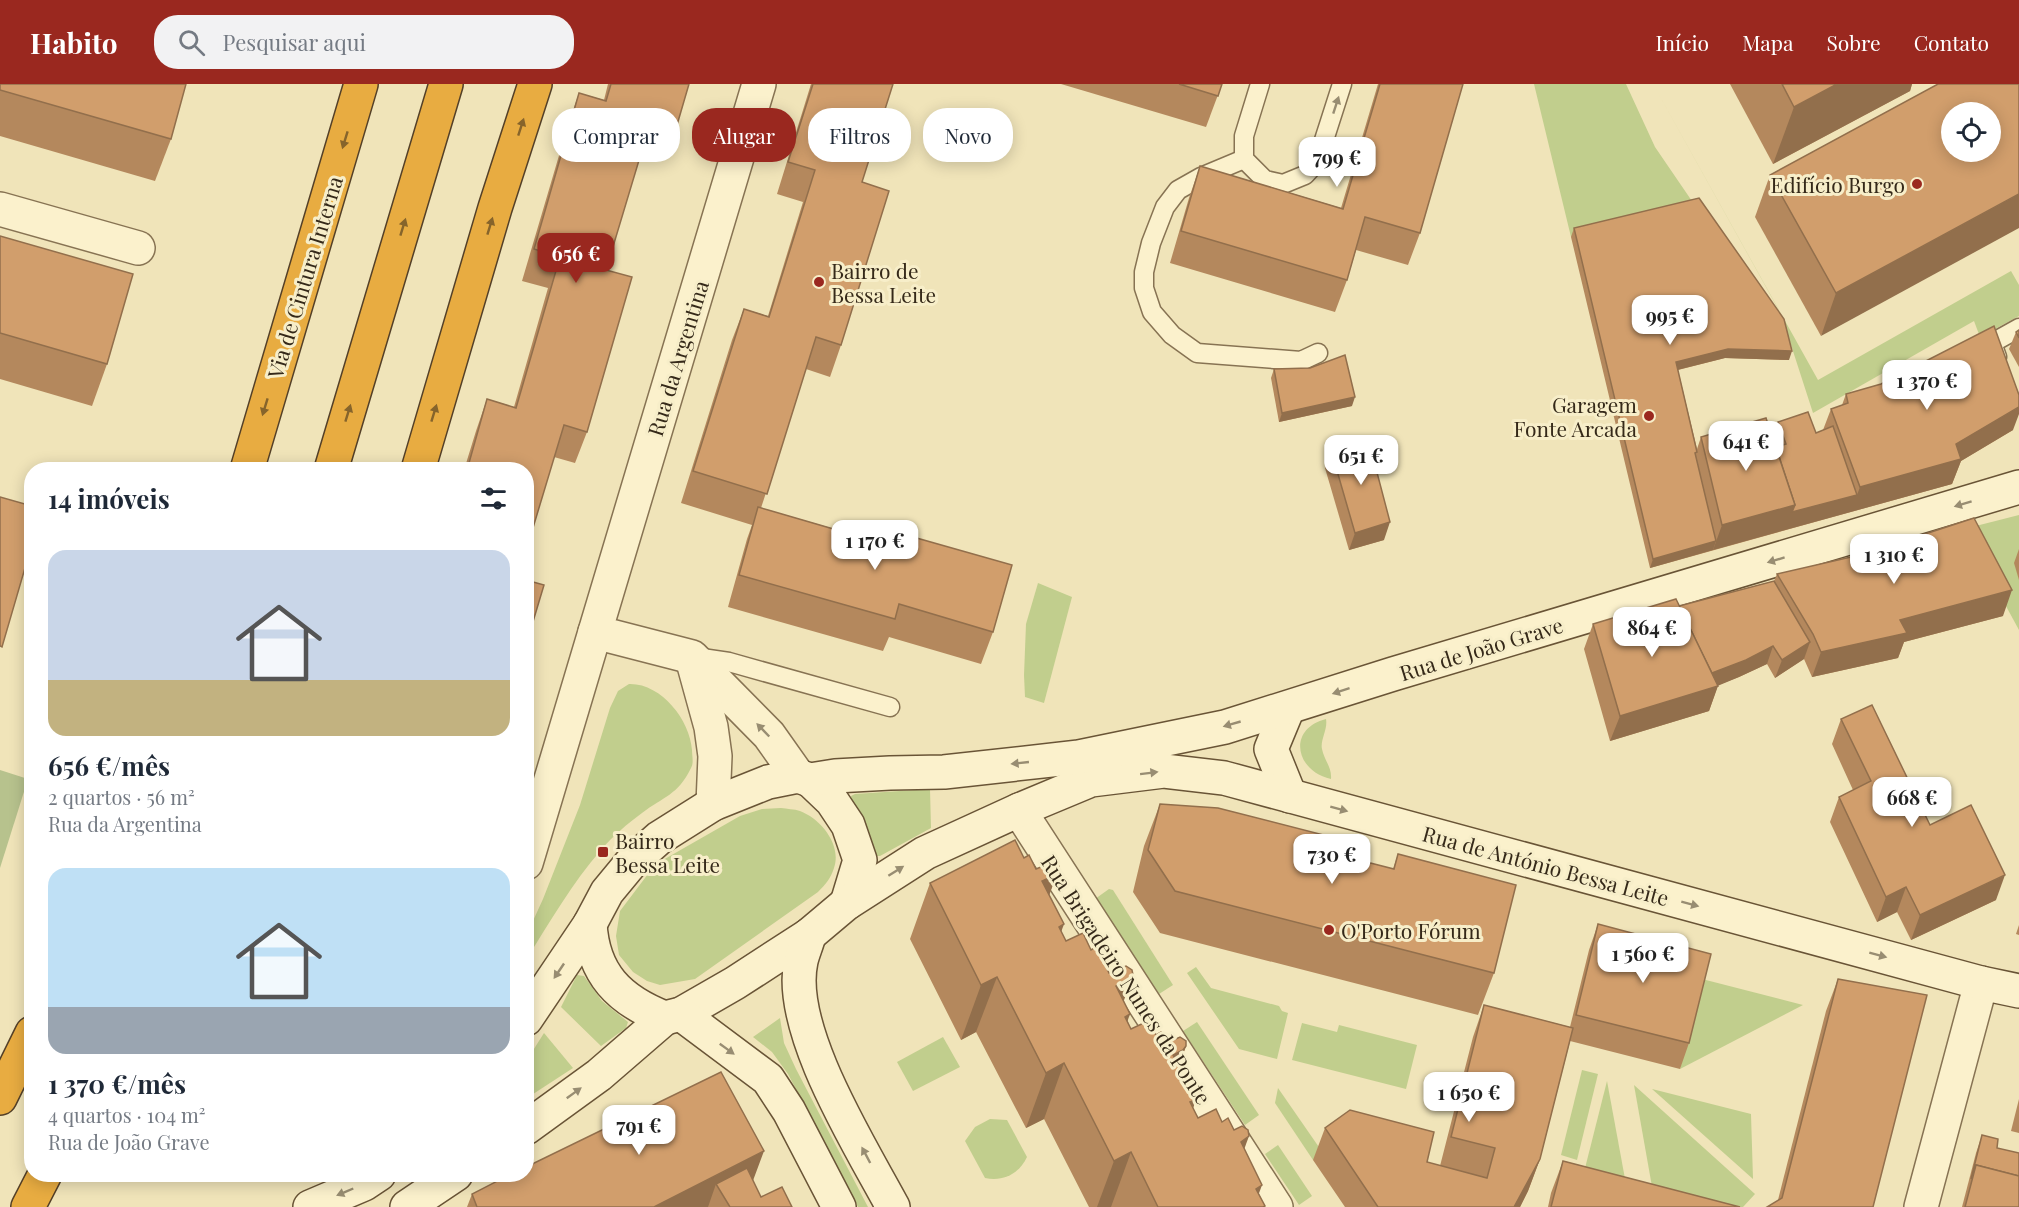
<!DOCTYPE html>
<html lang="pt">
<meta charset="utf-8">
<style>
:root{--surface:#fff;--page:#f2f2f3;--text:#1f2937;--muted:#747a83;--accent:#9a281f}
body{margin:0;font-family:"Playfair Display",serif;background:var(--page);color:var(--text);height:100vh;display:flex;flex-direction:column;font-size:22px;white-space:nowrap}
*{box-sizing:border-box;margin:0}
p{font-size:20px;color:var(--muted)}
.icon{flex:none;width:33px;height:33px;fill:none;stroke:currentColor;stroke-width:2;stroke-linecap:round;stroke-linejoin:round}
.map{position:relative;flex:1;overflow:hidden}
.side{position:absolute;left:24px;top:378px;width:510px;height:720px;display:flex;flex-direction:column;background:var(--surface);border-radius:24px;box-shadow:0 3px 15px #0003}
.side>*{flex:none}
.hud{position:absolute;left:552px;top:24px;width:570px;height:54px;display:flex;gap:12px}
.controls{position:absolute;left:1941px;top:18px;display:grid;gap:12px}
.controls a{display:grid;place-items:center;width:60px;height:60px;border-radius:50%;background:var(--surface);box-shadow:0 3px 15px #0003;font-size:30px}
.price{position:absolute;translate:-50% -51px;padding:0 14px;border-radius:12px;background:#fff;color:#222;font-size:20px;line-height:39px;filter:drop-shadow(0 2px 3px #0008)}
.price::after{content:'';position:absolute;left:50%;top:36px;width:18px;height:14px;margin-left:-9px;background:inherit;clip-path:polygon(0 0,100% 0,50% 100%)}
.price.on{background:var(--accent);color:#fff}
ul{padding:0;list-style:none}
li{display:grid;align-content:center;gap:12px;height:318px;padding:0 24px}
li span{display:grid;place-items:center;height:186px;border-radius:18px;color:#555}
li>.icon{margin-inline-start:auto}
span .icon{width:108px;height:108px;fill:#fffc;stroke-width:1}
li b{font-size:26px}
h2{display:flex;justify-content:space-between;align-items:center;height:72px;padding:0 24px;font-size:26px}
.tag{padding:0 21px;border-radius:24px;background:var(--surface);box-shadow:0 3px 15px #0003;font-size:21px;line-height:54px}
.tag.on{background:var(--accent);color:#fff}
header{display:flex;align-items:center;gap:36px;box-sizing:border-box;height:84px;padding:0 30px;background:var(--accent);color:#fff}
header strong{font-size:28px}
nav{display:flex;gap:33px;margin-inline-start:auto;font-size:21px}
.search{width:420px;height:54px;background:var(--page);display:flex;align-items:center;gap:15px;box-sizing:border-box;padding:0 21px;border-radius:24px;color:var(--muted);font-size:22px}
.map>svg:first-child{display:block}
.green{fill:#c1ce8d}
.cemetery{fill:#b7c28d}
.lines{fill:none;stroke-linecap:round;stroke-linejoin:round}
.lane-casing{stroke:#877353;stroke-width:21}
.street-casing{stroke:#877353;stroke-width:36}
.secondary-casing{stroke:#695436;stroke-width:36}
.highway-casing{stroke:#544028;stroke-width:36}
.lane{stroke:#fbf1cc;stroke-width:18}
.street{stroke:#fbf1cc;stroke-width:33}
.secondary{stroke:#fbf1cc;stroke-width:33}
.highway{stroke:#e8ac41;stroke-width:33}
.wall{fill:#b4885d}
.shaded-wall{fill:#926f4c}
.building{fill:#d19e6c;stroke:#926f4c;stroke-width:1.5;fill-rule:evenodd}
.oneway{fill:#988d72}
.oneway2{fill:#86642b}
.poi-dot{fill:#9a281f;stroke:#f7eec9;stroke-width:2}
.labels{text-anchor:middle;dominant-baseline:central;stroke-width:6;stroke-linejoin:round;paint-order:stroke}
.poi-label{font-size:21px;fill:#352919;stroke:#f7eec9;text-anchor:start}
.street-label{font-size:21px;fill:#352919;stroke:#f7eec9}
</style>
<header>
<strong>Habito</strong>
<div class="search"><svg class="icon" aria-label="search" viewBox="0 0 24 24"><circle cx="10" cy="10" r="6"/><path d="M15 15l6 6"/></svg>Pesquisar aqui</div>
<nav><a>Início</a><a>Mapa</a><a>Sobre</a><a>Contato</a></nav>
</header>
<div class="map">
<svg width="2019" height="1123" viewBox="0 0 2019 1123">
<rect width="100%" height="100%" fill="#f0e4b9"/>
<g class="green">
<path d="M1534 0H1626L1655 63 1696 123 1571 153Z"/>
<path d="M1653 0 1818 296 2011 187 2019 201V232L1980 253 1974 237 1813 329 1781 230Z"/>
<path d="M2019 431V546L1964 445Z"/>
<path d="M1038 499 1072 513 1044 619 1025 613 1024 591 1026 540Z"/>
<path d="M629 600C661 599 690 636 692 666 692 672 694 679 691 684 678 711 663 713 642 729 627 740 613 752 601 766 572 799 550 838 527 874V850L543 815 580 721 610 624 618 607Z"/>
<path d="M1326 635C1328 645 1320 656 1322 665 1324 676 1332 683 1331 695 1295 687 1287 645 1326 635Z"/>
<path d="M930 705 931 744 880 772H875C869 763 869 749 865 738 861 729 851 723 851 712L855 710Z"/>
<path d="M781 724C787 725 794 725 800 727 821 735 842 761 834 784 831 794 825 801 818 808L695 895 660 901 647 897 633 888 619 871 616 852 620 827 648 790 663 776 740 732 762 725Z"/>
<path d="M1109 805 1113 806 1173 901 1159 910 1095 815Z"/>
<path d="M1196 883 1211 904 1279 922 1282 927 1288 929 1277 975 1239 965 1187 889Z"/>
<path d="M577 891 584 892 602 917 628 938 626 944 601 962 561 923Z"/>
<path d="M1702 895 1803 921 1680 985Z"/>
<path d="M780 934 784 959 796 985 868 1123H858L788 990 772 968 753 953Z"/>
<path d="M1197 938 1259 1031 1245 1041 1183 947Z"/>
<path d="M1302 939 1337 948 1339 941 1417 961 1406 1005 1292 976Z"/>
<path d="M544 949 573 984 527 1014V976Z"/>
<path d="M943 953 960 983 913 1007 897 978Z"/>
<path d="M1582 986 1598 990 1577 1076 1561 1071Z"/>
<path d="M1607 997 1630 1122 1579 1108Z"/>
<path d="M1634 1001 1755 1110 1743 1123H1689L1654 1114Z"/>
<path d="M1278 1004 1323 1069 1313 1076 1275 1019Z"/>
<path d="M1652 1005 1751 1030 1753 1095Z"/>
<path d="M990 1035 1007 1036 1027 1073C1019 1090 1003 1098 985 1094L965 1057 975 1043Z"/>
<path d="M1278 1061 1312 1112 1299 1121 1265 1070Z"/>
</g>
<path class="cemetery" d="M0 686 28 695 0 784Z"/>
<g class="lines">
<defs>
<g id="lane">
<path d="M1260 0 1244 52V75L1265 96 1283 100 1305 91 1317 78 1342 0"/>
<path d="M1244 75 1201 93 1178 106 1165 123 1151 159 1144 188V204L1152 228 1172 251 1197 269 1301 277 1318 269"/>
<path d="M1997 273 1992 259 2019 244"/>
<path d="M695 573 729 578 890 623"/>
</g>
<g id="street">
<path d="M759 0 595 548 692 573 769 651 798 692"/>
<path d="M0 125 138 164"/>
<path d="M692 574 711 643 715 672 713 720"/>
<path d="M1019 726 1276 1123"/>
<path d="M526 779 595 548"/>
<path d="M1921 1123 1981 899"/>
</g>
<g id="secondary">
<path d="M1288 624 1271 665 1290 712"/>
<path d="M810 696 832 717 848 741 860 776 847 819"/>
<path d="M590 840C593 890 619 916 665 934L681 930 735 899 809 851 847 819 925 769 1019 726 1091 696 1164 687 1224 694 1981 899 2019 907"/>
<path d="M809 851C807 860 803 868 801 877 786 945 861 1063 893 1123"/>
<path d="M681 930 768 995 789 1027 839 1123"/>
<path d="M526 935 590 840 607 808 631 779 659 754 713 720 768 698 798 692 810 696 835 692 890 689 944 688 1079 673 1225 643 1393 590 2019 403"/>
<path d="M526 1044 599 991 665 934"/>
<path d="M310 1123 364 1100 379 1090"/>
<path d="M407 1123 456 1090"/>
</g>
<g id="highway">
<path d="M247 386 361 0"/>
<path d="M331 386 446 0"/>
<path d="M418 386 495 124 535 0"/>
<path d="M0 1014 32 949"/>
<path d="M28 1123 45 1090"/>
</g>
</defs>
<use href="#lane" class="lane-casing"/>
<use href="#street" class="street-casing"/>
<use href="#secondary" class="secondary-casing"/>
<use href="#highway" class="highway-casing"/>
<use href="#lane" class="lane"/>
<use href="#street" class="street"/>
<use href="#secondary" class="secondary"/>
<use href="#highway" class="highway"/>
</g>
<g class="wall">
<path d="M0 0 171 55 155 97 0 52Z"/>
<path d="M608 0H689L677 41 665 72 642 66 606 186 587 348 575 379 554 373 526 386H464L476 347 487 315 514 323 548 204 522 197 568 41 579 9 604 16Z"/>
<path d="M811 0H893L862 98 841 261 830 293 806 285 761 424 908 466 913 453 993 548 981 580 889 553 883 567 728 523 747 455 752 441 681 419 732 256 744 225 768 232 803 118 777 110Z"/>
<path d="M1061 0H1222L1206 43Z"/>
<path d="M1378 0H1463L1420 149 1408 181 1356 166 1347 196 1335 228 1170 179 1189 114 1200 82 1341 124Z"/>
<path d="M1730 0H1912L1910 7 1773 80Z"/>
<path d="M1938 0 1821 252 1755 133 1770 91Z"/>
<path d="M1574 144 1789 276 1725 274 1678 286 1697 365 1701 353H1773L1778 338 1816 349 1823 346 1831 325 1842 321 1846 310 2013 346 1961 377 1952 400 1786 446 1650 484 1571 153Z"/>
<path d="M0 152 107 280 92 322 0 295Z"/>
<path d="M2019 246V283L2009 265 2016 248Z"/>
<path d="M1274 285 1352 322 1279 338 1271 294Z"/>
<path d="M1331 366 1384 456 1349 466 1325 384Z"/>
<path d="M2019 465V496L2014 479Z"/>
<path d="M1777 490 2003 532 1904 558 1898 574 1812 593 1804 575 1775 594 1767 580 1739 593 1718 601 1709 627 1610 657 1584 565 1593 540 1679 522 1774 497Z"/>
<path d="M1841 635 1930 741 1996 816 1911 856 1897 828 1877 838 1830 738 1839 713 1853 706 1832 660Z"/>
<path d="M1160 720 1339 771 1393 785 1398 770 1494 889 1478 931 1160 849 1133 808 1144 762Z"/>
<path d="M1024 774 1036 785 1058 787 1049 811 1061 849 1066 857 1091 866 1124 917 1128 938 1131 945 1156 951 1167 959 1186 962 1179 982 1196 1016 1193 1024 1198 1034 1222 1038 1244 1065 1259 1110 1265 1123H1089L1044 1035 1026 1044 976 948 961 956 910 855 930 799Z"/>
<path d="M1598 840 1689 959 1680 985 1570 957 1540 1075 1528 1107 1520 1123H1345L1313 1076 1325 1044 1427 1078 1440 1082 1473 953 1484 921 1570 943 1589 866Z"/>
<path d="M2019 841V851L2016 850Z"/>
<path d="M1838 895 1873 1123 1778 1116 1826 927Z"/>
<path d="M2019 1015V1049L2011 1047Z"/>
<path d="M1982 1051 1997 1064 2019 1123H1962L1976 1069Z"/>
<path d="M1563 1077 1740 1123H1548L1551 1109Z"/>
<path d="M753 1097 761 1113 792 1123H467L472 1110Z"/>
</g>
<g class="shaded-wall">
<path d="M1837 0H1912L1910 7 1773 80 1794 23Z"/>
<path d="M2019 110V144L1821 252 1836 209Z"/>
<path d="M1728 265 1792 267 1789 276 1725 274 1673 287 1676 278Z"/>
<path d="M1355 313 1352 322 1279 338 1282 329Z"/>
<path d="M2019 323V330L2013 346 1961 377 1952 400 1713 466 1722 441 1795 421 1857 411 1860 403 1956 360Z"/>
<path d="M1390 438 1384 456 1349 466 1355 449Z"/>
<path d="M1716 457 1713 466 1650 484 1653 475Z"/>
<path d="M2012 506 2003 532 1904 558 1898 574 1812 593 1821 568 1900 536Z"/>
<path d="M1810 558 1804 575 1775 594 1782 576Z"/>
<path d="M1773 562 1767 580 1739 593 1715 603 1718 602 1709 627 1610 657 1620 632 1706 591Z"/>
<path d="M1058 787 1038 842 1042 797Z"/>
<path d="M2005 791 1996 816 1911 856 1920 831Z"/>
<path d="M1906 803 1897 828 1877 838 1886 813Z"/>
<path d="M1064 840 1044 896 1059 843Z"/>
<path d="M1133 891 1113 947 1116 902Z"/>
<path d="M997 893 976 948 961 956 981 901Z"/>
<path d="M1130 930 1110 986 1125 933Z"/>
<path d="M1186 962 1166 1018 1173 971Z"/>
<path d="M1064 979 1044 1035 1026 1044 1046 989Z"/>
<path d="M1196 1016 1175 1071 1190 1018Z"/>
<path d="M1249 1052 1229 1107 1241 1058Z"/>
<path d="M764 1067 748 1110 716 1100 708 1123H654Z"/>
<path d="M1131 1068 1111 1123H1097L1114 1077Z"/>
<path d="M1540 1075 1528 1107 1520 1123H1514Z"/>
<path d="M1262 1101 1254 1123 1256 1105Z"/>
</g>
<g class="building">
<path d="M0 0H186L171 55 0 6Z"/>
<path d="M611 0H689L677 41 652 33 606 186 632 193 587 348 564 341 526 467V386H467L487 315 516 324 560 173 534 165 579 9 606 17Z"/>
<path d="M813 0H893L862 98 889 107 841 261 816 253 767 410 693 387 744 225 769 233 815 86 788 78Z"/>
<path d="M1179 0H1222L1218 12Z"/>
<path d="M1380 0H1463L1420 149 1365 133 1347 196 1181 147 1200 82 1343 125Z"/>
<path d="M1782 0H1837L1794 23Z"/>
<path d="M1938 0H2019V110L1836 209 1770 91ZM1952 28H1990V68H1952Z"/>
<path d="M1699 114 1784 235 1792 267 1728 265 1676 278 1697 368 1695 369 1716 457 1653 475 1574 144Z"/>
<path d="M0 152 133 190 107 280 0 249Z"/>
<path d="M1994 242 2019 311V323L1956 360 1961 375 1860 403 1831 325 1848 319 1846 310 1881 300Z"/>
<path d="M2019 246V254L2016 248Z"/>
<path d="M1345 271 1355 313 1282 329 1274 285 1310 284Z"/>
<path d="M1808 328 1816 349 1833 342 1857 411 1792 428 1795 421 1776 363 1786 360 1778 338Z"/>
<path d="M1766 334 1795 421 1722 441 1701 353Z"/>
<path d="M1369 358 1390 438 1355 449 1331 366Z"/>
<path d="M0 413 32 422V460L2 563 0 562Z"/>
<path d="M758 423 909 467 913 453 1012 481 993 548 899 520 895 535 739 491Z"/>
<path d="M1974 434 2012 506 1900 536 1907 549 1821 568 1813 550 1777 490 1864 470Z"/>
<path d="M526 496 544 501 526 561Z"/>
<path d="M1774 497 1810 558 1782 576 1773 562 1746 576 1712 589 1679 522Z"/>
<path d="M1676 515 1718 602 1620 632 1593 540Z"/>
<path d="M1872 621 1930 741 1971 721 2005 791 1920 831 1906 803 1886 813 1839 713 1871 697 1841 635Z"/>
<path d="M1160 720 1218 724 1343 756 1339 771 1394 785 1398 770 1516 801 1494 889 1175 807 1148 766Z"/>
<path d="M1015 756 1024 774 1029 771 1036 785 1053 778 1059 782 1058 787 1055 791 1042 797 1064 840 1059 843 1066 857 1083 849 1091 866 1096 863 1109 889 1126 882 1132 886 1133 891 1129 895 1116 902 1130 930 1125 933 1131 945 1148 937 1156 951 1161 948 1167 959 1180 953 1186 957V962L1183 966 1173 971 1196 1016 1190 1018 1198 1034 1216 1025 1222 1038 1228 1034 1234 1046 1242 1042 1248 1046 1249 1052 1241 1058 1262 1101 1256 1105 1265 1122 1263 1123H1158L1131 1068 1114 1077 1064 979 1046 989 997 893 981 901 930 799Z"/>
<path d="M1598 840 1711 870 1689 959 1576 931Z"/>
<path d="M1838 895 1927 911 1873 1123H1767L1782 1114Z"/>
<path d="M1484 921 1573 944 1540 1075 1514 1123H1378L1325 1044 1350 1026 1434 1048 1427 1078 1487 1094 1495 1064 1451 1053Z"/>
<path d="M721 988 764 1067 654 1123H477L472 1110 511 1090H526V1083Z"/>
<path d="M1982 1051 1998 1055 1997 1064 2019 1069V1092L1976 1081 1971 1095Z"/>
<path d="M1563 1077 1740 1123H1551Z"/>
<path d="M1976 1081 2019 1092V1123H1965Z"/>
<path d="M747 1084 761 1113 782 1103 792 1123H730L716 1100Z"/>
</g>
<defs><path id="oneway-solid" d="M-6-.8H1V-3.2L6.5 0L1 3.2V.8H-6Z" transform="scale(1.5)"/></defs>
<g class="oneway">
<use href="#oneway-solid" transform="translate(1336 21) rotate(-72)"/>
<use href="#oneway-solid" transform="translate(1963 420) rotate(163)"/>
<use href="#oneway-solid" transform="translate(1776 476) rotate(163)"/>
<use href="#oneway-solid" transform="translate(1341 607) rotate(162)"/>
<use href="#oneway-solid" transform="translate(1232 640) rotate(164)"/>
<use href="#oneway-solid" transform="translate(763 646) rotate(-134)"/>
<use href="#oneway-solid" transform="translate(1020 679) rotate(174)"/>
<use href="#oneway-solid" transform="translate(1149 689) rotate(-7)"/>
<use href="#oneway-solid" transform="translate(1339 725) rotate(15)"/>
<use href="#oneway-solid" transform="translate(896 787) rotate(-32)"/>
<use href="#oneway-solid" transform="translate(1690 820) rotate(15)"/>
<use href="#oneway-solid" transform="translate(1878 871) rotate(15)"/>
<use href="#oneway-solid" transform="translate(559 887) rotate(124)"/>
<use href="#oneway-solid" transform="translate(727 965) rotate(36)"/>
<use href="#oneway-solid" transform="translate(574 1009) rotate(-36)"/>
<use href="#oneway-solid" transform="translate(866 1071) rotate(-118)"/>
<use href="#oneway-solid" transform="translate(345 1108) rotate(157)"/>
</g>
<g class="oneway2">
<use href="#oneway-solid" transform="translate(521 43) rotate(-72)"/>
<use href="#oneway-solid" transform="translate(345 56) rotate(107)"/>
<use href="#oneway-solid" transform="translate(490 142) rotate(-73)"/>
<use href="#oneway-solid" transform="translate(403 143) rotate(-73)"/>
<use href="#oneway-solid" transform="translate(265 323) rotate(107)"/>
<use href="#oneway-solid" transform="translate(348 329) rotate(-73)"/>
<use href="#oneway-solid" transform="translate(434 329) rotate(-73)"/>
</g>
<g class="poi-dot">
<circle cx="1917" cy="100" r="6"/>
<circle cx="819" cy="198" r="6"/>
<circle cx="1649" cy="332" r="6"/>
<rect x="597" y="762" width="12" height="12" rx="3"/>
<circle cx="1329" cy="846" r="6"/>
</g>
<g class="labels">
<g class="poi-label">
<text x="1905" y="100" text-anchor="end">Edifício Burgo</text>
<text x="831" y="186">Bairro de<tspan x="831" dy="24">Bessa Leite</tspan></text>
<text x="1637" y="320" text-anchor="end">Garagem<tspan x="1637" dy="24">Fonte Arcada</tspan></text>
<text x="615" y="756">Bairro<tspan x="615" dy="24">Bessa Leite</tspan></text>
<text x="1341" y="846">O'Porto Fórum</text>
</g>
<g class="street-label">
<text transform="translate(304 193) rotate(-73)">Via de Cintura Interna</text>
<text transform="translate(677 274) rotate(-73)">Rua da Argentina</text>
<text transform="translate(1481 564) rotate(-17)">Rua de João Grave</text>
<text transform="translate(1546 781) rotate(15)">Rua de António Bessa Leite</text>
<text transform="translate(1127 895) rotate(57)">Rua Brigadeiro Nunes da Ponte</text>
</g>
</g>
</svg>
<div class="controls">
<a><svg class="icon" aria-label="locate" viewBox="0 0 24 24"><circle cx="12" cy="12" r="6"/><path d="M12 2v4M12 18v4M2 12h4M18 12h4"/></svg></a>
</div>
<b class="price" style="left:1337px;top:104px">799 €</b>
<b class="price on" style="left:576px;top:200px">656 €</b>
<b class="price" style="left:1670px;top:262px">995 €</b>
<b class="price" style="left:1927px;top:327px">1 370 €</b>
<b class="price" style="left:1746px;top:388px">641 €</b>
<b class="price" style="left:1361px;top:402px">651 €</b>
<b class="price" style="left:875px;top:487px">1 170 €</b>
<b class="price" style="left:1894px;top:501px">1 310 €</b>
<b class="price" style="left:1652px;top:574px">864 €</b>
<b class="price" style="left:1912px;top:744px">668 €</b>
<b class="price" style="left:1332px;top:801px">730 €</b>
<b class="price" style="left:1643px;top:900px">1 560 €</b>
<b class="price" style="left:1469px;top:1039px">1 650 €</b>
<b class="price" style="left:639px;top:1072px">791 €</b>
<div class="hud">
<a class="tag">Comprar</a>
<a class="tag on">Alugar</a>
<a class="tag">Filtros</a>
<a class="tag">Novo</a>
</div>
<section class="side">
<h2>14 imóveis<svg class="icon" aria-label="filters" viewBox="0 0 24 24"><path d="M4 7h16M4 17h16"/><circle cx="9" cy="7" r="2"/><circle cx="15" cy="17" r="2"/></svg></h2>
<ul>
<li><span style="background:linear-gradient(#c9d6e8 70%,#c2b280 0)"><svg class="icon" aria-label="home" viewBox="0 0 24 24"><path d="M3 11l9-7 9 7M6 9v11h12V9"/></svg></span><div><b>656 €/mês</b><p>2 quartos · 56 m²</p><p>Rua da Argentina</p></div></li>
<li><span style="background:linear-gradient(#bfe0f5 75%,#9aa5b1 0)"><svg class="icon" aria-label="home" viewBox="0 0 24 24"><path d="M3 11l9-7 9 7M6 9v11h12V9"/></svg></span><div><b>1 370 €/mês</b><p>4 quartos · 104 m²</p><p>Rua de João Grave</p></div></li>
</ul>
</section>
</div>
